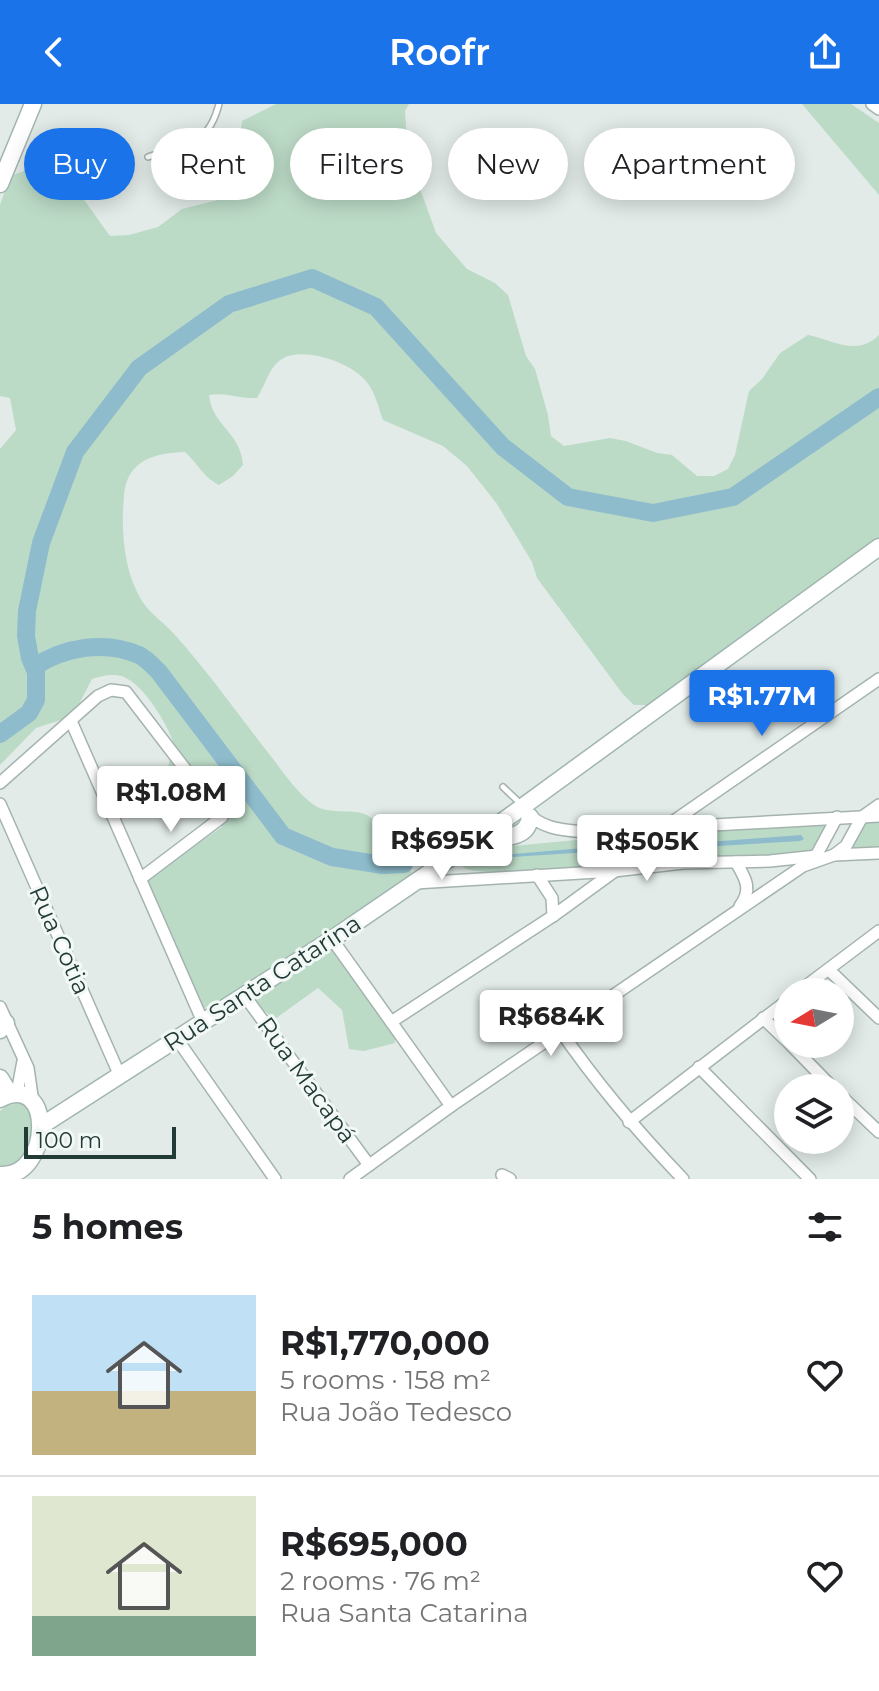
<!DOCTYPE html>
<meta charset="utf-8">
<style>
:root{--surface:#fff;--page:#f6f6f6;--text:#202124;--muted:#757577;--line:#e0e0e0;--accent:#1a73e8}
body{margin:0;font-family:Montserrat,sans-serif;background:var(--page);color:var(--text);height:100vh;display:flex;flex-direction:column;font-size:30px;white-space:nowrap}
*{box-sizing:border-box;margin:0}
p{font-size:26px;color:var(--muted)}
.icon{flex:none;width:44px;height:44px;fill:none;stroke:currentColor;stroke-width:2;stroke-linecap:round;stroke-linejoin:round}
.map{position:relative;height:1075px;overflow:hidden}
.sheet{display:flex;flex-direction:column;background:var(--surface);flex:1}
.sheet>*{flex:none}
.hud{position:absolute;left:24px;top:24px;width:832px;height:72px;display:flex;gap:16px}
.needle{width:52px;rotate:260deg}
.controls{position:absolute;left:774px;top:874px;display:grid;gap:16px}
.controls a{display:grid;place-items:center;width:80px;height:80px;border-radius:50%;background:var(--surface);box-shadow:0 4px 20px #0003;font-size:40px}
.scale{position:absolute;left:24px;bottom:20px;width:152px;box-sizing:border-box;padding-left:8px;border:4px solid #233b37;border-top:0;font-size:22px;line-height:28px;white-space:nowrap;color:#233b37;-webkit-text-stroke:6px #f2f8f5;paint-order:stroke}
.price{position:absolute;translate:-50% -68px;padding:0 18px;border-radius:8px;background:#fff;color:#222;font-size:26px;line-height:52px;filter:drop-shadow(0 2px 4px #0008)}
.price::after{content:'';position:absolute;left:50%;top:48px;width:24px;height:18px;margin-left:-12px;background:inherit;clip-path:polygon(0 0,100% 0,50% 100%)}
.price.active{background:var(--accent);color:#fff}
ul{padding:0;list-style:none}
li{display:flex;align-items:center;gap:24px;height:200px;padding:0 32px}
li+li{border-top:2px solid var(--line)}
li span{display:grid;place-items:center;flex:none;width:224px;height:160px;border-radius:0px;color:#555}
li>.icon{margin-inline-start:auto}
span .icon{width:96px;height:96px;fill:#fffc;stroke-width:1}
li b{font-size:34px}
h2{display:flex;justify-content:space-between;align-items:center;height:96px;padding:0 32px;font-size:34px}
.pill{padding:0 28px;border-radius:36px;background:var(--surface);box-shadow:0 4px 20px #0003;font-size:28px;line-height:72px}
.pill.active{background:var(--accent);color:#fff}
header{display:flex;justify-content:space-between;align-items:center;height:104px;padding:0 32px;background:var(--accent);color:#fff;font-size:36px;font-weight:600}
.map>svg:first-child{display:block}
.green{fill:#bcdbc7}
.water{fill:#8ebccc}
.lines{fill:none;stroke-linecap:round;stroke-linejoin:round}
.river{stroke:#8ebccc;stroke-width:18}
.lane-casing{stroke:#a5b3af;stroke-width:8}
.street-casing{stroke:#a5b3af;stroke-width:14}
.secondary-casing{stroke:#a1b6b1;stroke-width:19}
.lane{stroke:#fff;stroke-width:5}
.street{stroke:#fff;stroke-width:11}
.secondary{stroke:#fff;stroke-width:16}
.labels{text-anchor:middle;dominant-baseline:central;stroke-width:6;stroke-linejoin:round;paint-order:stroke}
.street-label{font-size:24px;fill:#233b37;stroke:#f2f8f5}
</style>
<header><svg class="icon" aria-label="back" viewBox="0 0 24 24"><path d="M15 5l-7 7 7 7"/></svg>Roofr<svg class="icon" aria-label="share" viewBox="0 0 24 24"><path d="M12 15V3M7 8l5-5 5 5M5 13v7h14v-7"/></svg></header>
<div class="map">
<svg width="879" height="1075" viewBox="0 0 879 1075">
<rect width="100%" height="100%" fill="#e2ebe8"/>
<g class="green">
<path d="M276 0H409L405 7 406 23 414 68 436 129 467 165 495 179 508 191 526 252 535 265 548 311 551 332 564 342 610 334 626 337 657 349 672 351 697 372H714L728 365 735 351 749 287 762 275 780 249 808 231C833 236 857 253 879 231V451L782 509 776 507 735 536 737 541 650 601H634L622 589 537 474 532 458 497 400 467 362 443 342 383 316C378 302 375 287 365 276 350 258 299 240 279 257 268 266 265 282 257 294 240 295 226 288 209 291 212 322 241 328 243 361L233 372 219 381C203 373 198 360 185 348 155 349 127 356 124 391 121 426 123 466 142 497 151 511 166 520 176 532 210 570 239 612 270 651 284 669 296 688 314 701 328 711 352 704 367 711 377 715 408 762 414 773L340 832 332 845C357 871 395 900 395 939L364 947 349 945 342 906 318 884 275 915 250 896 222 910 208 902 203 905 146 777 181 745 191 744 222 723V718L194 684 178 686C166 671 165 662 175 644 170 623 144 581 124 573 114 569 102 572 92 575L78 602 67 614 36 624 0 661V345L16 326 10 294 0 292V101L10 72 24 67 46 64 55 74 67 63 82 93 110 132 129 131 158 123 182 105 257 86 247 46 240 35 242 17Z"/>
<path d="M802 0H851L879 19V91Z"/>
<path d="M879 713V748L851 750V743L865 714Z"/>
<path d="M817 718 827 719 817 739 811 746 801 749 776 752 664 756 649 747 655 733Z"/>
<path d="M607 733 622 741 623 749 618 762 604 765C579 766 478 774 463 763L464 751 470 746Z"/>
<path d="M23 998 28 1001C33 1018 37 1044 20 1058 15 1062 6 1062 0 1063V1007L6 1002Z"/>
</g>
<g class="water">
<path d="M801 731 804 735 800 737 668 745 669 741Z"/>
<path d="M606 742V747L479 755 478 753Z"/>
</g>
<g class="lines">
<g class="river">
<path d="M34 563C64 543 105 536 139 551 147 555 153 562 159 568L283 732 332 753 383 761 404 760"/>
<path d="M0 630 29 609 36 596V568L30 554 26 532 27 507 41 439 75 348 139 264 229 200 312 174 376 203 503 343 568 393 653 409 733 393 879 293"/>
</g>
<defs>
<g id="lane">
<path d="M148 53C186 40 208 43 219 0"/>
<path d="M503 683 522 701"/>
<path d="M399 721 429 762"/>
</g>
<g id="street">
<path d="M872 0 879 5"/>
<path d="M71 617 203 918"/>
<path d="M0 679 98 592 111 586 126 588 222 713 140 775"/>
<path d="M0 700 120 972"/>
<path d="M526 707C540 725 564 726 585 728L879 712"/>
<path d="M834 751 879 749"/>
<path d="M816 752 837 713"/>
<path d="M736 758C745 774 753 785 740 802"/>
<path d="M647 762 649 738 665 723 879 575"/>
<path d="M537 771 552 794 553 812"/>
<path d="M415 779 614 767 683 759 770 757 817 752"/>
<path d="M332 835 451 1002"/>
<path d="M829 866 879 914"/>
<path d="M798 888 879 827"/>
<path d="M244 891 369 1061"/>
<path d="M0 903 28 964 33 999"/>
<path d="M763 914 788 938"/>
<path d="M391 918 553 812 619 764 627 750V735L623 726"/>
<path d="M560 926C597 980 638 1028 683 1075"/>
<path d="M177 935 275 1075"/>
<path d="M790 940 833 984"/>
<path d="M699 963 810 1075"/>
<path d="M17 989 23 957"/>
<path d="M840 991 879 1028"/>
<path d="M629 1018 788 896"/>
<path d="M502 1071 510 1075"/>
<path d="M350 1075 451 1002 803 762 834 751 846 742 862 713 879 701"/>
</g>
<g id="secondary">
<path d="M0 80 33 0"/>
<path d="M481 733C498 734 528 737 530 713"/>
<path d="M0 926 6 919"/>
<path d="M0 974 10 990"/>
<path d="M0 995C55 966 52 1075 0 1071"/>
<path d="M41 1022 332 835 481 733 879 443"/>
</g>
</defs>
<use href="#lane" class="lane-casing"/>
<use href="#street" class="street-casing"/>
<use href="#secondary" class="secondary-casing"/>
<use href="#lane" class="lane"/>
<use href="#street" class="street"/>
<use href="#secondary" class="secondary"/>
</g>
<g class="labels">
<g class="street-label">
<text transform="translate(60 836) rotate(66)">Rua Cotia</text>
<text transform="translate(262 879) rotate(-33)">Rua Santa Catarina</text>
<text transform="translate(307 976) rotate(54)">Rua Macapá</text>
</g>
</g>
</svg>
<div class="controls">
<a><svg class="needle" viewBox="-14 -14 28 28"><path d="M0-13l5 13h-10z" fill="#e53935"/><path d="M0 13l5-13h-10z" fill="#757577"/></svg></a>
<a><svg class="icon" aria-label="layers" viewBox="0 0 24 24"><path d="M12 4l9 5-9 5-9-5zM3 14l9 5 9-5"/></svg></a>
</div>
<div class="scale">100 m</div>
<b class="price active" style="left:762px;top:634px">R$1.77M</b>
<b class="price" style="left:171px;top:730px">R$1.08M</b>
<b class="price" style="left:442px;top:778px">R$695K</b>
<b class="price" style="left:647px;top:779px">R$505K</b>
<b class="price" style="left:551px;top:954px">R$684K</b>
<div class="hud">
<a class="pill active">Buy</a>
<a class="pill">Rent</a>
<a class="pill">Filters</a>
<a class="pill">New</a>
<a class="pill">Apartment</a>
</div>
</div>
<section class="sheet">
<h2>5 homes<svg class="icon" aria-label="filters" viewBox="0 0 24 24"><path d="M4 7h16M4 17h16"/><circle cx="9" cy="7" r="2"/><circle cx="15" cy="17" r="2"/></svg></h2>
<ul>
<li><span style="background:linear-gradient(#bfe0f5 60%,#c2b280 0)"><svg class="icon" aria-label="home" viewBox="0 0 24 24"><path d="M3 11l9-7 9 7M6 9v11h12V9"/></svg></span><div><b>R$1,770,000</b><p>5 rooms · 158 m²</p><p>Rua João Tedesco</p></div><svg class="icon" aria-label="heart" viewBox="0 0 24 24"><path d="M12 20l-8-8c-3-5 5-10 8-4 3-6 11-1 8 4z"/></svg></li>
<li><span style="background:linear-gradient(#dfe7d0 75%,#7fa58c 0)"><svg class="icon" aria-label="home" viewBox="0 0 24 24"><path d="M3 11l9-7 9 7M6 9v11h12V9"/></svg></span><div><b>R$695,000</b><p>2 rooms · 76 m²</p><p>Rua Santa Catarina</p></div><svg class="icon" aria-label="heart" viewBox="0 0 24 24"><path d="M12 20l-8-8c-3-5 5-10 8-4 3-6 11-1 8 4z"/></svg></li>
</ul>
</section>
